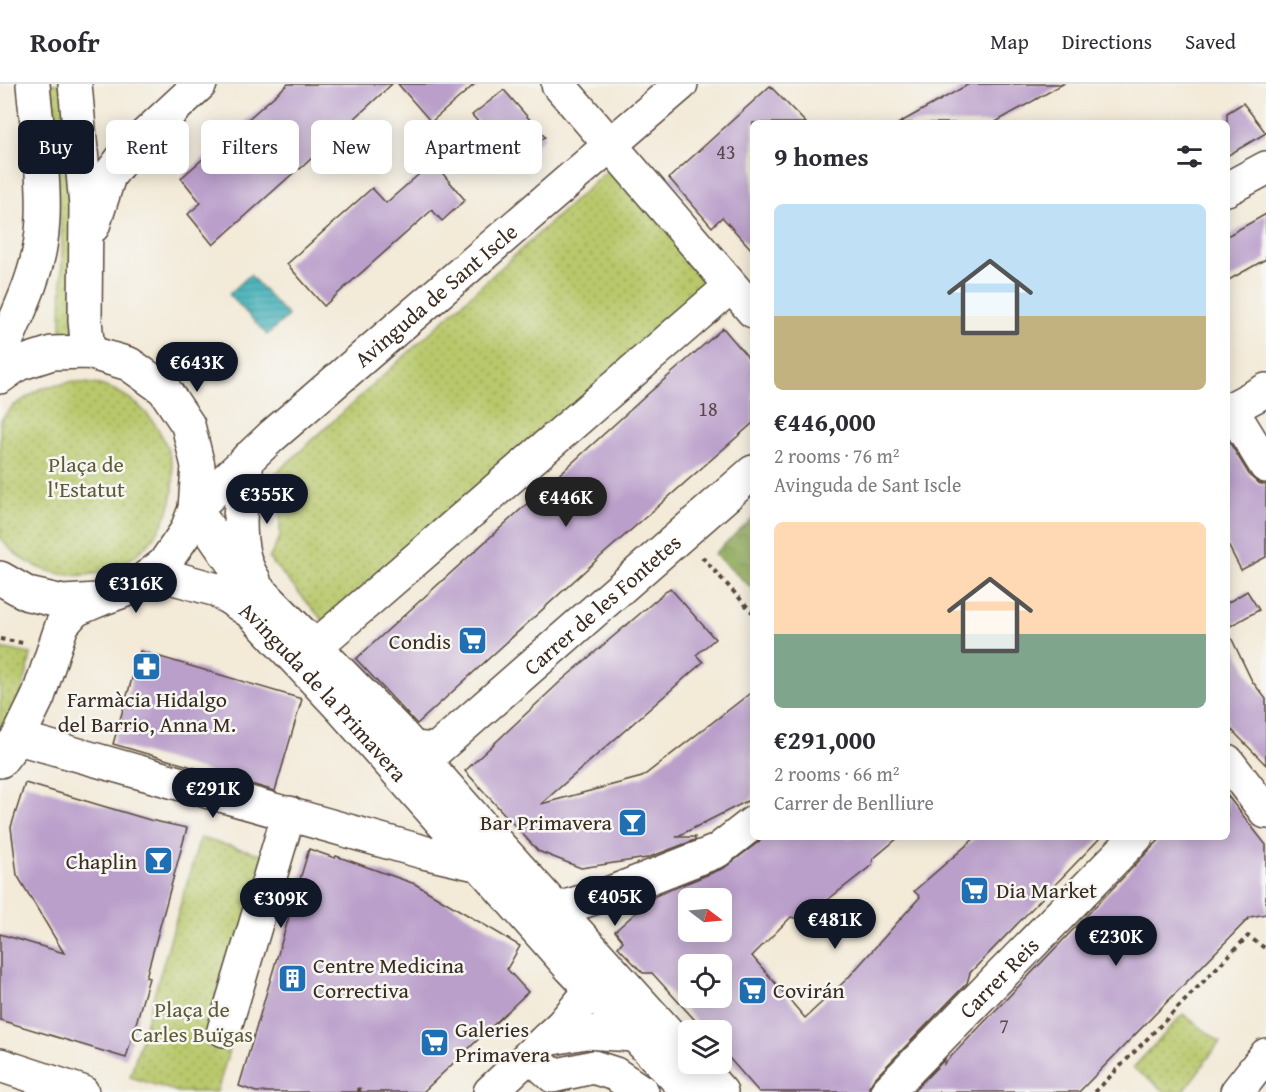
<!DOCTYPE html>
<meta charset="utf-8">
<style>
:root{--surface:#fff;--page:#f2f2f3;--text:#2b2b33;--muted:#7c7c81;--line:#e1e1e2;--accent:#111827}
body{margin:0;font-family:"Gentium Book Plus",serif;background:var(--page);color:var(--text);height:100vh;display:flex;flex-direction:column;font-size:22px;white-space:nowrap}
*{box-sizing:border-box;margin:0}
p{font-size:20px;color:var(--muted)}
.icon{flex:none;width:33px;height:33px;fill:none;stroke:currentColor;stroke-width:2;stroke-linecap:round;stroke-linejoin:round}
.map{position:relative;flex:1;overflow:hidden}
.sheet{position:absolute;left:750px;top:36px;width:480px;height:720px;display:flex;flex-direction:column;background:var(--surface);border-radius:9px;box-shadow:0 3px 15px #0003}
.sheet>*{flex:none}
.banner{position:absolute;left:18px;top:36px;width:570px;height:54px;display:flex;gap:12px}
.needle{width:39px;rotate:106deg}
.controls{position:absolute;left:678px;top:804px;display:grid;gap:12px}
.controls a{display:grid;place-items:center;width:54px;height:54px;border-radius:9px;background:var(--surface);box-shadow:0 3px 15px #0003;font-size:30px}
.price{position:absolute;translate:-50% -51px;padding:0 14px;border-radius:21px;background:var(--accent);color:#fff;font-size:20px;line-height:39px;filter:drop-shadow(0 2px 3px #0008)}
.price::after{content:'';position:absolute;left:50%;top:36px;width:18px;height:14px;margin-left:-9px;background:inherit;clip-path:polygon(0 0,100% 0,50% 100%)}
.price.active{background:#222;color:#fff}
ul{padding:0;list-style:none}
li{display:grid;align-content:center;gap:12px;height:318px;padding:0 24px}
li span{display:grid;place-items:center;height:186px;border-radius:9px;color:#555}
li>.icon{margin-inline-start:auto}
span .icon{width:108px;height:108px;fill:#fffc;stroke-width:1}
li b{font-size:26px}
h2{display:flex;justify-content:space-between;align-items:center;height:72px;padding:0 24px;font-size:26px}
.tag{padding:0 21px;border-radius:9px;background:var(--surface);box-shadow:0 3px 15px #0003;font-size:21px;line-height:54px}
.tag.active{background:var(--accent);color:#fff}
header{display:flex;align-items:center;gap:36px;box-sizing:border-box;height:84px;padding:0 30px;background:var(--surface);border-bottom:2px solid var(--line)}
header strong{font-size:28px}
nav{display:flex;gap:33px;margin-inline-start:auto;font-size:21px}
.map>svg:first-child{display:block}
.green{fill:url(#green-dots);stroke:#7a7944;stroke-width:1.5}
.forest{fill:url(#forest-crowns);stroke:#666b3e;stroke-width:1.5}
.water{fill:url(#water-rules);stroke:#3e6e6c;stroke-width:1.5}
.building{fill:#ba9fca;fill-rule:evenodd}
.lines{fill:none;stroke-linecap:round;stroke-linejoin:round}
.minor-casing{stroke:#57473a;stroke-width:36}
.path{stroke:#57473a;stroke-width:4;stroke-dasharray:4.5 4.5;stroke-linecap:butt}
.minor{stroke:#fff;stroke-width:33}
.labels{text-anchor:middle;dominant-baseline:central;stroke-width:5;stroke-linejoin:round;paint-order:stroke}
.number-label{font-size:20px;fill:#5b4749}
.street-label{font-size:22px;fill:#3b2a1e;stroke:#f6f6f2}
.park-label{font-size:22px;fill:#605935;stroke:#f6f6f2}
.poi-label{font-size:22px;fill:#3b2a1e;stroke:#f6f6f2;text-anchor:start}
</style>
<header>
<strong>Roofr</strong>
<nav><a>Map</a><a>Directions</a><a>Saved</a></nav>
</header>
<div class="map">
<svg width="1266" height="1008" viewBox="0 0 1266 1008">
<defs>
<pattern id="green-dots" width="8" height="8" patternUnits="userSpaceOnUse" patternTransform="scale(1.5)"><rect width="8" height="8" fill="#b8c86b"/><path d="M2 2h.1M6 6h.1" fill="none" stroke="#97a357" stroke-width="1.8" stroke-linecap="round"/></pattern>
<pattern id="forest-crowns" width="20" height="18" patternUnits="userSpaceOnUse" patternTransform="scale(1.5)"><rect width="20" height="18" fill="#92ac5f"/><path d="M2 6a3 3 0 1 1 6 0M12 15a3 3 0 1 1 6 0" fill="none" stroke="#788c4e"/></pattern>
<pattern id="water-rules" width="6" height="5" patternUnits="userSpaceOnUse" patternTransform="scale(1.5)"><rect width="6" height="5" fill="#41b1b9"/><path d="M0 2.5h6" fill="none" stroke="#389096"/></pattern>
</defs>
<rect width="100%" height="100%" fill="#f6f6f2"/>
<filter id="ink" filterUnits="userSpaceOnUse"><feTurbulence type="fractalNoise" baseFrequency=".0167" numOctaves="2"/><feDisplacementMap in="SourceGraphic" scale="12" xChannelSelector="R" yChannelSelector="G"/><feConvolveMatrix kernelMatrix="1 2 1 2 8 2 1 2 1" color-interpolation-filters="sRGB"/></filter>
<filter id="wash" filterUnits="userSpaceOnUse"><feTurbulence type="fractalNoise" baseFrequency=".008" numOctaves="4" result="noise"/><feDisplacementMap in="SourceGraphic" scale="24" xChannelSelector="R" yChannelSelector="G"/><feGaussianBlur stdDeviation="1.35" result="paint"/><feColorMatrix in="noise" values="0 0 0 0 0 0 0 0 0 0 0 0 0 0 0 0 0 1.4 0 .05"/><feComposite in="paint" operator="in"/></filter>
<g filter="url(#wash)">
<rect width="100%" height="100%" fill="#f3ead8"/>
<g class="green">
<path d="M50 0H65L73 118V248L61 250 62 161Z"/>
<path d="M621 74 731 202 333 548 269 475 280 453V417L271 394Z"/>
<path d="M71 298C82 299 93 299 103 302 155 317 188 379 167 430 149 475 98 501 52 488 31 482 13 471 0 453V337L13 322 40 305Z"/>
<path d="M0 564 31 570C25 601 18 627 0 652Z"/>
<path d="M200 754 284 776 217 1008H178L130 993Z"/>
<path d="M1183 930 1220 958 1183 1008H1166L1133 984Z"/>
</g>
<path class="forest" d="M753 434V505L714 470Z"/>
<path class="water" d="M250 191 288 232 267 251 229 210Z"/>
<g id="blocks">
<g class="building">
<path d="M288 0H392L300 85 299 84 213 161 188 130 201 119 181 94Z"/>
<path d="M398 0H475L431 38Z"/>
<path d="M969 0H1063L994 39H899Z"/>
<path d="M770 2 806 39H753V167L722 133 712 143 669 94Z"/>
<path d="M504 6 545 53 515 79 472 31Z"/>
<path d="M1243 19 1266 49 1227 72V29Z"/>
<path d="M433 78 465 116 442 137 432 126 324 222 287 180 372 104 386 119Z"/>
<path d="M1266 130V175L1227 197V152Z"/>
<path d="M723 244 753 279V339L599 474 417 640 356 575 649 309Z"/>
<path d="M1227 354 1250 392 1258 399 1266 401V473L1241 486 1227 459Z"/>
<path d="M670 504 715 555 696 571 703 578 541 720 642 693 753 607V714L676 753H695V756L647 774 581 784 538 767 465 687 561 597Z"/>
<path d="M1247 507 1259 526 1227 544V519Z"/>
<path d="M1227 545 1252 597 1266 615V681L1227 641Z"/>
<path d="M140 567 302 615 275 707 113 660Z"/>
<path d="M25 699 150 736 187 744 146 893 149 894 126 974 0 936V850L64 869 17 791 11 743Z"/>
<path d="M1227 711 1266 761V830L1250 833 1079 1008H913L945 975 944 980 1162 753H1227Z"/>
<path d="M765 753H899L873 775 872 781 802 836 791 833 752 872 805 934 847 895 920 813 914 807 976 753H1101L970 889 967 899 874 995 869 1003V1008H759L722 966V946H704L652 889H643L618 863 623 857 615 847 655 812 724 784ZM688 814H722V848H688ZM688 880H722V914H688Z"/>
<path d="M309 765 335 774 336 772 415 800 520 862 507 885 528 908 423 1008H256L239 1002Z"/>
</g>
</g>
</g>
<g filter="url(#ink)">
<use href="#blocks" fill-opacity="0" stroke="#57473a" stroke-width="1.5"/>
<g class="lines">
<defs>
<g id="minor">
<path d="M75 0 86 122 85 236 88 268"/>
<path d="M558 0 753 227"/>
<path d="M1227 105 1266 84"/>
<path d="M93 142 109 92 128 67 200 0"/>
<path d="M0 272C15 235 36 196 41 156 48 109 37 48 33 0"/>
<path d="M0 293 18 280 52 269 88 268 129 280 164 305 188 341 198 382 195 425 186 448 164 480 134 503 98 516 63 518 28 510 0 494"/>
<path d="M1231 325 1266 382"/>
<path d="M1227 327 1266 306"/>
<path d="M248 374C241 410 232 463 254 496"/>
<path d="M195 425 241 491 265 512 397 646 499 762 688 971"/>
<path id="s1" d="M195 425 272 352 681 0"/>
<path id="s2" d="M147 493 163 491 217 506 252 529 342 625 571 884 689 1008"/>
<path d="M315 563 731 202"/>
<path d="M18 654 423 768 480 781"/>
<path id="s3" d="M413 664 436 666 753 388"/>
<path d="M0 677 18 654 38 613 62 541 75 526 98 516"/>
<path d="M1227 677 1266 728"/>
<path d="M540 823 546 829 610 809 717 767 753 739"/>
<path d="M224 946 289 729"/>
<path d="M547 955 585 948 634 951"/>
<path d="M530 971 553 992 593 983 615 990 642 1008"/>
<path d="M696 980 721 1008"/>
<path d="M0 981 82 1008"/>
<path d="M490 1008 562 941 582 917 613 910 617 913"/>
<path id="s4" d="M887 1008 1136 753"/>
<path d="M1237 1008 1266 971"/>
</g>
</defs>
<use href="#minor" class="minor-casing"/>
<g class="path">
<path d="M702 473 753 529"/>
<path d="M0 555 23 559"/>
<path d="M359 1008 360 999"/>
<path d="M1095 1008 1248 852 1266 865"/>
</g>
<use href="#minor" class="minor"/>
</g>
</g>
<defs>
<symbol id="supermarket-square" viewBox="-11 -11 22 22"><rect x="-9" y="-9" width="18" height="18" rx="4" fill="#1f6fb2" stroke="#f6f6f2"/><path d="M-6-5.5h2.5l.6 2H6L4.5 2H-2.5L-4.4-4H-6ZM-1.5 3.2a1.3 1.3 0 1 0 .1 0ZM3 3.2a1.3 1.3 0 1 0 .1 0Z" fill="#fff"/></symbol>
<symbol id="pharmacy-square" viewBox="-11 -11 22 22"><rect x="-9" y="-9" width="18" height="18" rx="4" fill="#1f6fb2" stroke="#f6f6f2"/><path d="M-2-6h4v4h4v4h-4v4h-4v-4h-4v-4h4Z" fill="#fff"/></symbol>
<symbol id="bar-square" viewBox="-11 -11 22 22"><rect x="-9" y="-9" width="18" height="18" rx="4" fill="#1f6fb2" stroke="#f6f6f2"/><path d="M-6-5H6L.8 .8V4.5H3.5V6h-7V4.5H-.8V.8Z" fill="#fff"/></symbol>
<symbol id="building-square" viewBox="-11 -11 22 22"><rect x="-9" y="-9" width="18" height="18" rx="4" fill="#1f6fb2" stroke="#f6f6f2"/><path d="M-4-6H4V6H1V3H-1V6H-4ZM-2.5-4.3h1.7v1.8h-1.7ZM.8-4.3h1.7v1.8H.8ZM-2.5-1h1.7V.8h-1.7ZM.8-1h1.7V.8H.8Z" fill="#fff"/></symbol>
</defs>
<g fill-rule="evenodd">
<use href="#supermarket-square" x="456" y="540" width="33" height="33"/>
<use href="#pharmacy-square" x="130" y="566" width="33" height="33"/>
<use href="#bar-square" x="616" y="722" width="33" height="33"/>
<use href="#bar-square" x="142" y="760" width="33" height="33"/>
<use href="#supermarket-square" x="958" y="790" width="33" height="33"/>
<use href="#building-square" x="276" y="878" width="33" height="33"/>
<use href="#supermarket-square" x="736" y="890" width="33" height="33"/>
<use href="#supermarket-square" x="418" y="942" width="33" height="33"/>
</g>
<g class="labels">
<g class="number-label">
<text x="726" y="67">43</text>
<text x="708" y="324">18</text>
<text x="1004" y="941">7</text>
</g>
<g class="street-label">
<text stroke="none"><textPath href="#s1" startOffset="322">Avinguda de Sant Iscle</textPath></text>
<text stroke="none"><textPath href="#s3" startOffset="244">Carrer de les Fontetes</textPath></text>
<text stroke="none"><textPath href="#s2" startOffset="220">Avinguda de la Primavera</textPath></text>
<text stroke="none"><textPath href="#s4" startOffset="160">Carrer Reis</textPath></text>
</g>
<g class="park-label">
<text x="86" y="380">Plaça de<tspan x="86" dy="25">l'Estatut</tspan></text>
<text x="192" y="925">Plaça de<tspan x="192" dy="25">Carles Buïgas</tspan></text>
</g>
<g class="poi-label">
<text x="451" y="557" text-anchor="end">Condis</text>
<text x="147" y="615" text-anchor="middle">Farmàcia Hidalgo<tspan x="147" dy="25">del Barrio, Anna M.</tspan></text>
<text x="612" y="738" text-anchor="end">Bar Primavera</text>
<text x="137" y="777" text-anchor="end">Chaplin</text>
<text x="996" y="806">Dia Market</text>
<text x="313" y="881">Centre Medicina<tspan x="313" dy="25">Correctiva</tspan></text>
<text x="773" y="906">Covirán</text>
<text x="455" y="945">Galeries<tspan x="455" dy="25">Primavera</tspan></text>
</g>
</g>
</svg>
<div class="controls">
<a><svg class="needle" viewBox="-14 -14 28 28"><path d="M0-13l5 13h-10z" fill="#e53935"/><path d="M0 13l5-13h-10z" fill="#7c7c81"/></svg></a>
<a><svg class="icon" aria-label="locate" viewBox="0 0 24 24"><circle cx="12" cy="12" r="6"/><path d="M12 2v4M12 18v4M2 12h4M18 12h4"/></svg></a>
<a><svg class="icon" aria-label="layers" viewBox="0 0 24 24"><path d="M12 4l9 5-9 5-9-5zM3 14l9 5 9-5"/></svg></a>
</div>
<b class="price" style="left:197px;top:309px">€643K</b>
<b class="price" style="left:267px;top:441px">€355K</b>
<b class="price active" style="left:566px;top:444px">€446K</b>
<b class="price" style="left:136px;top:530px">€316K</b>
<b class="price" style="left:213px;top:735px">€291K</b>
<b class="price" style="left:615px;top:843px">€405K</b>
<b class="price" style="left:281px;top:845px">€309K</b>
<b class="price" style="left:835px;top:866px">€481K</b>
<b class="price" style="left:1116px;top:883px">€230K</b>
<div class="banner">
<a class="tag active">Buy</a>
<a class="tag">Rent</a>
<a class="tag">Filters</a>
<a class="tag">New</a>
<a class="tag">Apartment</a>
</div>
<section class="sheet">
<h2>9 homes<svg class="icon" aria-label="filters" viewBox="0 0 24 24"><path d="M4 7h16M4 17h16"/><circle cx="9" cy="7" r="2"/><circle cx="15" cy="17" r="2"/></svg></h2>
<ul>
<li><span style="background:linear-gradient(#bfe0f5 60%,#c2b280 0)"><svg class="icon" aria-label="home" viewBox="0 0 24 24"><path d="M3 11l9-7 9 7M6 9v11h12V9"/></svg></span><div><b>€446,000</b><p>2 rooms · 76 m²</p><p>Avinguda de Sant Iscle</p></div></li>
<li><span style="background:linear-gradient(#ffd9b3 60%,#7fa58c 0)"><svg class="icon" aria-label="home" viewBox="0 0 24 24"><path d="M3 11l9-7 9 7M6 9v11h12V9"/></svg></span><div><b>€291,000</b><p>2 rooms · 66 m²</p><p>Carrer de Benlliure</p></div></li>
</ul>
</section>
</div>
